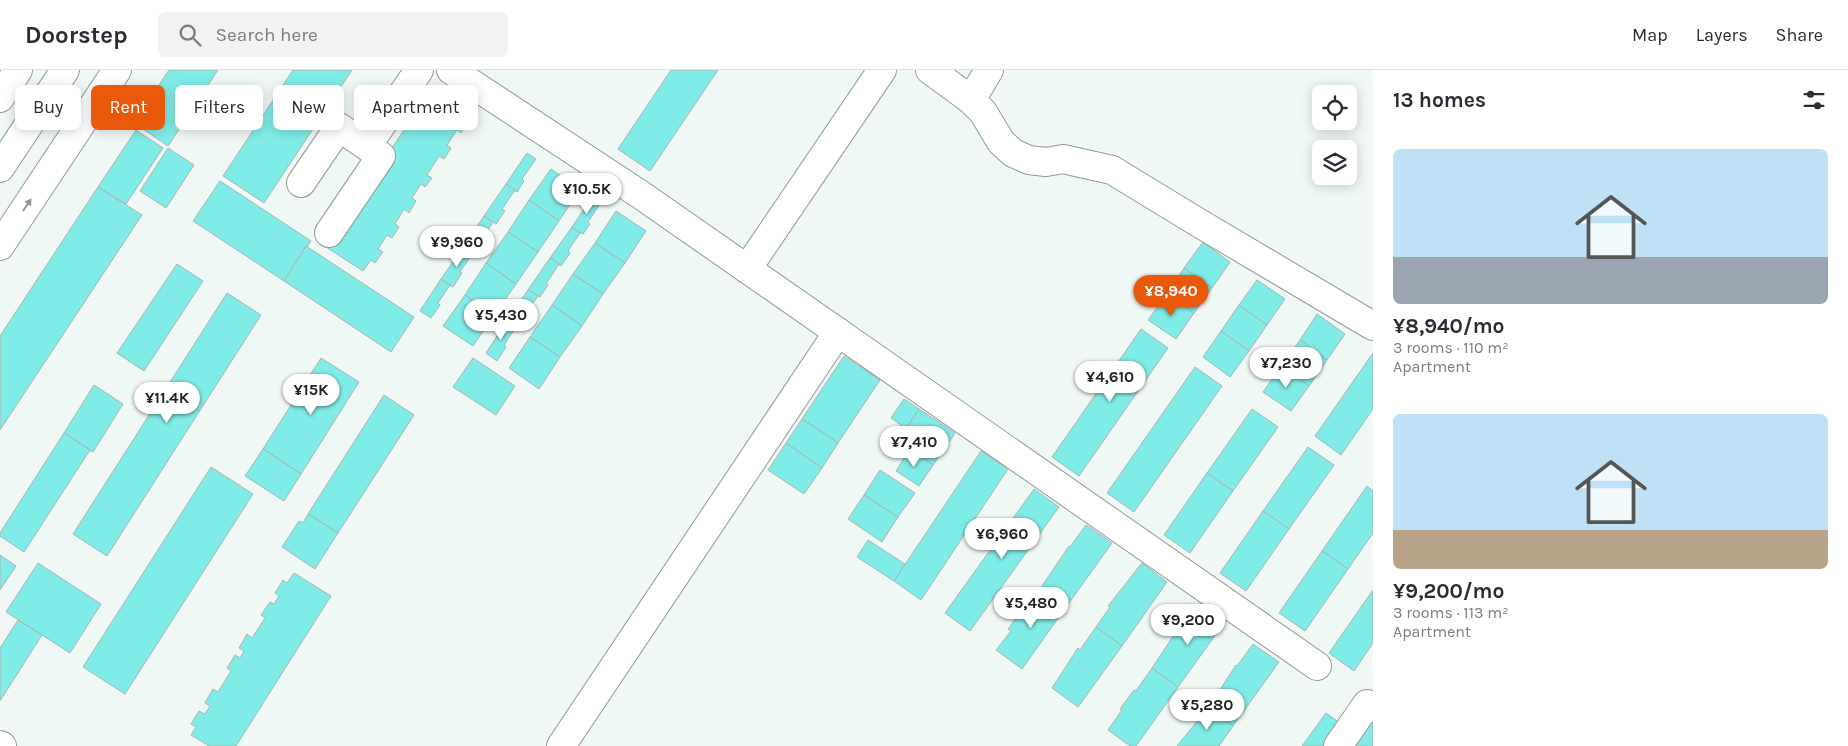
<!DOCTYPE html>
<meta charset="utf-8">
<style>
:root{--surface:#fff;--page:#f2f2f3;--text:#2b2b33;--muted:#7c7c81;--line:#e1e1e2;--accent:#ea580c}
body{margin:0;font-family:Karla,sans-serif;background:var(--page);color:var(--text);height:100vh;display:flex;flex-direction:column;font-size:19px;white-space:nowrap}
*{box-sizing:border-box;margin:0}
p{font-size:16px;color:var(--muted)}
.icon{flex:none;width:28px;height:28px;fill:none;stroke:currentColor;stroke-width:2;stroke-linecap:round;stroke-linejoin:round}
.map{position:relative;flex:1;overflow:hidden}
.panel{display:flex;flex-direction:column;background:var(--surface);width:475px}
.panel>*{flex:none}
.hud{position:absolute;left:15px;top:15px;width:475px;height:45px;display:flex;gap:10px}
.controls{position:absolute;left:1312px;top:15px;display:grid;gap:10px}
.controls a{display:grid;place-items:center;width:45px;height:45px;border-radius:8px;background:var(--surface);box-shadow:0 2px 12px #0003;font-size:25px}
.price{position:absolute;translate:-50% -42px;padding:0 11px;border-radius:18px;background:#fff;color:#222;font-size:16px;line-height:32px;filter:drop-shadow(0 1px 2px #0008)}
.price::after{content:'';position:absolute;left:50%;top:30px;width:15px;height:11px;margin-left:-8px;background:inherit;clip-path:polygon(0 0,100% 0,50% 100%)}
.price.selected{background:var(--accent);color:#fff}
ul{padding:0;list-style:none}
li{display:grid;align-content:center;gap:10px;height:265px;padding:0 20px}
li span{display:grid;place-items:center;height:155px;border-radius:8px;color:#555}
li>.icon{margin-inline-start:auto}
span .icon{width:90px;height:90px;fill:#fffc;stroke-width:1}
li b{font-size:21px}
h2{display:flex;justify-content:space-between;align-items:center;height:60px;padding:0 20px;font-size:21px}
.tag{padding:0 18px;border-radius:8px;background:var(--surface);box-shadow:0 2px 12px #0003;font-size:18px;line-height:45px}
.tag.selected{background:var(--accent);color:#fff}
header{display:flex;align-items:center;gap:30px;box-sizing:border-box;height:70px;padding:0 25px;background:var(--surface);border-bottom:1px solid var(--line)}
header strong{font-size:24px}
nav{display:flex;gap:28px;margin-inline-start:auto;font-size:18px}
.search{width:350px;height:45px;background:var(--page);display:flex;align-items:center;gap:12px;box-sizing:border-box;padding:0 18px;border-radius:8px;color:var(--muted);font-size:19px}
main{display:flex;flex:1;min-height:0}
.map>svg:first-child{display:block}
.building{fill:#80ece7;stroke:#acb4b3}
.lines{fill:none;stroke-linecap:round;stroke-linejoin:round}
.minor-casing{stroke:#929a96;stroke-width:30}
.major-casing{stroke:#929a96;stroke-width:30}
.minor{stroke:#fff;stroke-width:28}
.major{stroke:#fff;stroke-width:28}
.oneway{fill:#949595}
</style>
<header>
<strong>Doorstep</strong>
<div class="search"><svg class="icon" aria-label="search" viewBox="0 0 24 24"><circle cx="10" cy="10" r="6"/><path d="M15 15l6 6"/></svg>Search here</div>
<nav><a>Map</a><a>Layers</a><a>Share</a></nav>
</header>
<main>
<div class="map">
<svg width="1373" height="676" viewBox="0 0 1373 676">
<rect width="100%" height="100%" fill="#f0f8f5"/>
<g class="building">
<path d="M169 0H218L168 76 134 53Z"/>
<path d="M293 0H352L264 133 223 106Z"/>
<path d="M671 0H718L650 101 618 79Z"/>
<path d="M432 18 469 42 463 51 467 54 461 63 457 60 447 75 451 78 444 89 439 86 427 105 432 108 425 117 421 114 412 128 416 131 409 143 404 139 395 154 399 157 392 168 387 165 378 179 383 182 375 193 371 190 363 201 326 177Z"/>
<path d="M136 60 163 78 126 134 98 117Z"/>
<path d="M168 78 194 95 166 138 140 121Z"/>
<path d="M527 83 536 89 522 109 524 111 517 122 506 114Z"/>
<path d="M551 99 580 119 559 151 529 130Z"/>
<path d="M220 111 311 171 284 211 193 151Z"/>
<path d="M506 114 515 120 502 139 505 141 496 154 484 146Z"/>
<path d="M98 117 142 145 0 360V266Z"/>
<path d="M593 125 602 131 588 152 590 154 583 164 572 157Z"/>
<path d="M529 130 559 151 538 182 508 162Z"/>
<path d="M616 141 646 161 625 193 595 173Z"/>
<path d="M484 146 493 152 480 171 482 173 474 185 463 177Z"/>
<path d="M572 157 580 163 568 181 570 183 561 196 550 188Z"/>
<path d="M508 162 538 182 516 214 486 193Z"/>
<path d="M1203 172 1230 192 1212 218 1184 198Z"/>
<path d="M595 173 625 193 603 224 573 204Z"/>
<path d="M306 176 414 247 391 282 284 211Z"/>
<path d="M463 177 472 184 460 202 462 203 453 217 441 209Z"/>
<path d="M550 188 559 194 546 214 548 215 540 227 528 220Z"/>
<path d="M486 193 516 214 494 245 465 225Z"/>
<path d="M177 194 203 211 144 301 117 283Z"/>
<path d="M1184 198 1212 218 1194 243 1167 224Z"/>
<path d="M573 204 603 224 582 256 552 235Z"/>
<path d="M441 209 450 215 438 233 440 235 431 248 420 241Z"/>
<path d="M1257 210 1285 229 1267 255 1239 235Z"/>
<path d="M528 220 538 226 525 244 528 245 518 259 507 251Z"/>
<path d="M227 223 261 245 107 486 73 464Z"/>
<path d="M1167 224 1194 243 1176 269 1148 250Z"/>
<path d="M465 225 494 245 473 276 443 256Z"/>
<path d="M552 235 582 256 560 287 530 267Z"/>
<path d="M1239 235 1267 255 1249 281 1221 261Z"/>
<path d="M1317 244 1345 264 1327 290 1300 270Z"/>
<path d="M507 251 516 257 504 275 506 277 497 291 486 283Z"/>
<path d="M1141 259 1168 278 1079 406 1052 387Z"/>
<path d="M1221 261 1249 281 1230 307 1203 287Z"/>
<path d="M530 267 560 287 539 319 509 298Z"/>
<path d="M1300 270 1327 290 1309 316 1281 296Z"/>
<path d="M1373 283V339L1341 385 1315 366Z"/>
<path d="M844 286 880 310 838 373 802 349Z"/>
<path d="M321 288 359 312 301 404 263 379Z"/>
<path d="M473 288 515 316 496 345 453 317Z"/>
<path d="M1281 296 1309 316 1291 341 1263 322Z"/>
<path d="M1195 297 1222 316 1134 442 1107 423Z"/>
<path d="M94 315 123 334 93 382 64 363Z"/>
<path d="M384 325 414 345 338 463 308 444Z"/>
<path d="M904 329 919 339 906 359 891 348Z"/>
<path d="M919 339 955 363 933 395 898 371Z"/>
<path d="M1252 339 1278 357 1233 421 1207 403Z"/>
<path d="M802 349 838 373 822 398 786 373Z"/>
<path d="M64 363 90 380 24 482 0 466V463Z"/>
<path d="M786 373 822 398 804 424 768 400Z"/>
<path d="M1308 377 1334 395 1289 459 1263 441Z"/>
<path d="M263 379 301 404 284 431 245 406Z"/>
<path d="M910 379 933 395 919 416 896 401Z"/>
<path d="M981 381 1008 399 921 530 894 511Z"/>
<path d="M211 397 253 424 125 624 83 597Z"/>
<path d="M880 400 915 423 898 447 864 425Z"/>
<path d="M1207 403 1233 421 1190 483 1164 465Z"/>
<path d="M1367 416 1373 421V463L1348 499 1322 481Z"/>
<path d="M1034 419 1059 437 970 561 945 543Z"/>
<path d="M864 425 898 447 882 472 848 449Z"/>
<path d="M1263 441 1289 459 1246 521 1220 503Z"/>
<path d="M308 444 338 463 315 499 282 477 299 451 303 453Z"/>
<path d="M1086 455 1112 473 1066 537 1040 519 1069 476 1070 477Z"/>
<path d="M868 470 905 494 894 511 857 487Z"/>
<path d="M1322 481 1348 499 1305 561 1279 543Z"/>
<path d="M0 485 16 496 0 520Z"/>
<path d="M38 493 101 534 70 583 6 542Z"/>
<path d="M1142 493 1167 512 1122 576 1096 557 1110 537 1108 536Z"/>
<path d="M294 503 331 526 236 676H209L191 665 196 657 191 654 199 641 205 644 210 636 205 633 213 619 218 622 231 601 227 598 235 585 240 588 244 581 239 578 247 564 252 568 265 548 261 545 270 532 274 534 279 526 275 523 283 510 287 513Z"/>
<path d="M1040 519 1066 537 1022 599 996 580 1011 561 1008 559 1022 540 1024 542Z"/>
<path d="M1373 520V573L1354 601 1329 583Z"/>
<path d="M1198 535 1224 553 1178 617 1152 598 1180 556 1182 557Z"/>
<path d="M18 550 42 565 0 631V578Z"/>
<path d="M1096 557 1122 576 1078 637 1052 618 1078 578 1080 580Z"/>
<path d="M1253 574 1279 592 1233 656 1208 638 1236 595 1237 596Z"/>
<path d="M1152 598 1178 617 1136 676H1130L1108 660 1122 640 1120 639 1134 620 1136 621Z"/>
<path d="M1208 638 1233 656 1219 676H1177Z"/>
<path d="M1326 643 1344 656 1330 676H1302Z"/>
<path d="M1373 650V676H1344Z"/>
</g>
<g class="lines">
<defs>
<g id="minor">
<path d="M451 0 641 125 1317 596"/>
<path d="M930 0 971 30 983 42 1001 72 1013 83 1029 90 1046 92 1063 89 1112 100 1199 153 1373 256"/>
<path d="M0 28 18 0"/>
<path d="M971 30 989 0"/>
<path d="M367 76 419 0"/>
<path d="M301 113 339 57 381 86 329 163"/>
<path d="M0 176 117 0"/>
<path d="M747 199 882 0"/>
<path d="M0 675 2 676"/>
<path d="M561 676 838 262"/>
<path d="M1338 676 1367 634 1373 638"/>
</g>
<path id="major" d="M0 98 65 0"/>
</defs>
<use href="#minor" class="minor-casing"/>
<use href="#major" class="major-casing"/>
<use href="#minor" class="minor"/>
<use href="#major" class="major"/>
</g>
<defs><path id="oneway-solid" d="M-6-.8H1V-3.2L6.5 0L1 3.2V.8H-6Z" transform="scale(1.25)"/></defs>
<use class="oneway" href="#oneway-solid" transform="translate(27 135) rotate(-56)"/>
</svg>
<div class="controls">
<a><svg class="icon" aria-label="locate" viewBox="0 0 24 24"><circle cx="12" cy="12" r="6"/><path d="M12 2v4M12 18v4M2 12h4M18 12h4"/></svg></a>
<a><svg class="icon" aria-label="layers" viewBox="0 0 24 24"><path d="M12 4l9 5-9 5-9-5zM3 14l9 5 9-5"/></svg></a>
</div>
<b class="price" style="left:587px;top:145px">¥10.5K</b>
<b class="price" style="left:457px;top:198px">¥9,960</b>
<b class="price selected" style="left:1171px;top:247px">¥8,940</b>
<b class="price" style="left:501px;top:271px">¥5,430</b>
<b class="price" style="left:1286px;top:319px">¥7,230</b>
<b class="price" style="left:1110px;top:333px">¥4,610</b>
<b class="price" style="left:311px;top:346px">¥15K</b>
<b class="price" style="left:167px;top:354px">¥11.4K</b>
<b class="price" style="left:914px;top:398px">¥7,410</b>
<b class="price" style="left:1002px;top:490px">¥6,960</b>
<b class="price" style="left:1031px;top:559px">¥5,480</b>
<b class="price" style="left:1188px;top:576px">¥9,200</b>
<b class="price" style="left:1207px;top:661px">¥5,280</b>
<div class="hud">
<a class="tag">Buy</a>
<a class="tag selected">Rent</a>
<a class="tag">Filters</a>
<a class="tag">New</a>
<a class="tag">Apartment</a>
</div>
</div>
<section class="panel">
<h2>13 homes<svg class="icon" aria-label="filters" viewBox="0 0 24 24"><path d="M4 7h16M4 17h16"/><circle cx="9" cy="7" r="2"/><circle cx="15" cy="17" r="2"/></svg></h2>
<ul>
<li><span style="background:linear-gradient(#bfe0f5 70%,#9aa5b1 0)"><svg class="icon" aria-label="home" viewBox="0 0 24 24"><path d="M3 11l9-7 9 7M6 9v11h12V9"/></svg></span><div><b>¥8,940/mo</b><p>3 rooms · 110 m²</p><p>Apartment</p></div></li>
<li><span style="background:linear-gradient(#bfe0f5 75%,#b9a48a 0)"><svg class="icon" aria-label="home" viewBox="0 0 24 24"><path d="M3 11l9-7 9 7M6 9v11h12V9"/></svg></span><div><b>¥9,200/mo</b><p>3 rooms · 113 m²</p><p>Apartment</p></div></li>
</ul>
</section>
</main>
